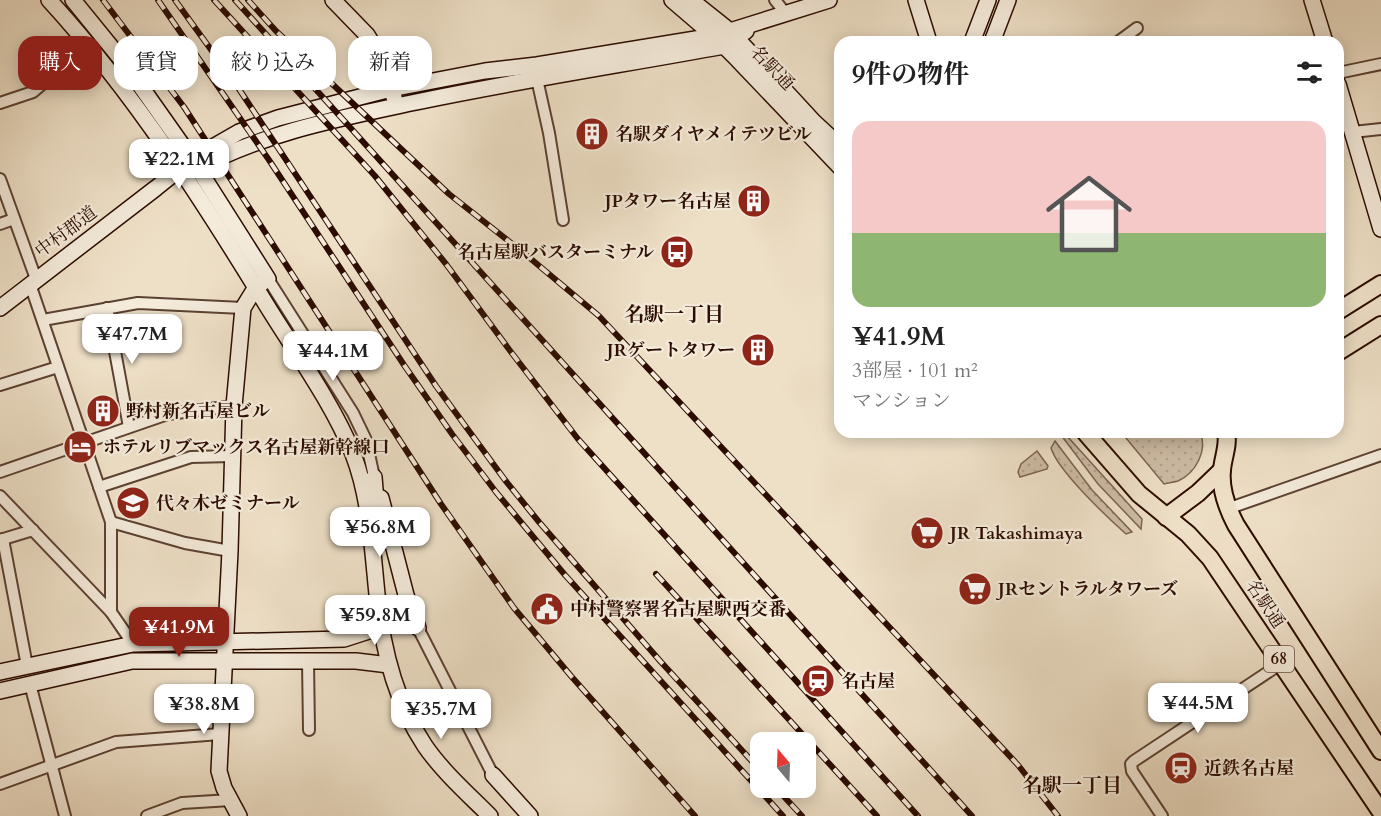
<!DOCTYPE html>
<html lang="ja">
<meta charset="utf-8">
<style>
:root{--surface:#fff;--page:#f6f6f6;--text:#222;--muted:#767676;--line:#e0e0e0;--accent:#8f2418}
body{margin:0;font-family:Cardo,"Noto Serif JP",serif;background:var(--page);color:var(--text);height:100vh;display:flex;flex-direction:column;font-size:22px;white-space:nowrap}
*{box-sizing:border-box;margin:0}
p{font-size:20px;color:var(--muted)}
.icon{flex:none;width:33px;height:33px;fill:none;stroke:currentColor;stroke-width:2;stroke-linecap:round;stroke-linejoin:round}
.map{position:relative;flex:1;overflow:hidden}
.side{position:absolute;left:834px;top:36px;width:510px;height:402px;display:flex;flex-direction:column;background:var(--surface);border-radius:18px;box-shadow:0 3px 15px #0003}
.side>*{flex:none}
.hud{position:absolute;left:18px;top:36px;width:570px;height:54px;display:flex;gap:12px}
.needle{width:39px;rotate:341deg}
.tools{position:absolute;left:750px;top:732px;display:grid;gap:12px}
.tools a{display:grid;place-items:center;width:66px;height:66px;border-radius:12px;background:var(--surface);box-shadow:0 3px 15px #0003;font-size:30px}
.price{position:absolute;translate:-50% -51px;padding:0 14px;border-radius:12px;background:#fff;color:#222;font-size:20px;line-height:39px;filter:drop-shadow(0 2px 3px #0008)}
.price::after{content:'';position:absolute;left:50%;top:36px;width:18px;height:14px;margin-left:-9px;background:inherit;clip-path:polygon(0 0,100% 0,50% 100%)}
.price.on{background:var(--accent);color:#fff}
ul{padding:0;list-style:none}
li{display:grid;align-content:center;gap:12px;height:318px;padding:0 18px}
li+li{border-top:2px solid var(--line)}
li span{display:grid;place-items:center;height:186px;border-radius:18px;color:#555}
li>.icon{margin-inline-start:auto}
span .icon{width:108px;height:108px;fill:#fffc;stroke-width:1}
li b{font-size:26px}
h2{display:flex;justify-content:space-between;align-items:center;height:72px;padding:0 18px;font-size:26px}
.chip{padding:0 21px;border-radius:18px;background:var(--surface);box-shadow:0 3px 15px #0003;font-size:21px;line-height:54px}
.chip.on{background:var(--accent);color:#fff}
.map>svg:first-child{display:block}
.grass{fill:url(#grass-dots);stroke:#7c6452;stroke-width:1.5}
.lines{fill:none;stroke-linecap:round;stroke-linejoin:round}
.street-casing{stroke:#5c4132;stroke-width:14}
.secondary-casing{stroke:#2c0c00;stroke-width:18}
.primary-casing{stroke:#2c0c00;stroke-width:20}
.street{stroke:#f4ebdb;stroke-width:10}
.secondary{stroke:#f4ebdb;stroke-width:15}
.primary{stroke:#eee0c7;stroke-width:16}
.rail-casing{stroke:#2c0c00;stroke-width:6}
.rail{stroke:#f4ebdb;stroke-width:4;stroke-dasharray:11;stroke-linecap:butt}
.labels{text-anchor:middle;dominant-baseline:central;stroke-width:4.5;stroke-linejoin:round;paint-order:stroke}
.shield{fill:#f4ebdb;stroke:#684f42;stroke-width:1.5}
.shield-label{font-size:16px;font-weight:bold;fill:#2c0c00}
.street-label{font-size:18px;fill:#2c0c00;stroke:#f4ebdb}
.poi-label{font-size:18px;font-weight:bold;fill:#2c0c00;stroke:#f4ebdb;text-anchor:start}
.neighbourhood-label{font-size:20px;font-weight:bold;fill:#2c0c00;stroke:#f4ebdb}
</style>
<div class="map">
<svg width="1381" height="816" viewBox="0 0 1381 816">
<defs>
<pattern id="grass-dots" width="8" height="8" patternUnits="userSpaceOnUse" patternTransform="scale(1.5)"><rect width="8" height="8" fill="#cdbca5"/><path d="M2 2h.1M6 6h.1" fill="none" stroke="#b0a08c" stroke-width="1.8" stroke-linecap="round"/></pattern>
</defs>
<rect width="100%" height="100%" fill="#eee0c7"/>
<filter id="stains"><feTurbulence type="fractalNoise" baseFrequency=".00333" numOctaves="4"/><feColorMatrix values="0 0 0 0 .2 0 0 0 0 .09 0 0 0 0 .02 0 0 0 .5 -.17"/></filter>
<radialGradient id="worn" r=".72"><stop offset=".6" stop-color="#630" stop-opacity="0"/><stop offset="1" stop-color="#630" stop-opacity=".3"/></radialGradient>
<g class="grass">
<path d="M1121 432H1200C1208 450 1196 473 1178 481 1174 482 1168 483 1164 484Z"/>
<path d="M1061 435 1067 436 1142 519 1141 529 1098 484Z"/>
<path d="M1055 441 1092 490 1132 532 1126 534C1107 517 1058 471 1051 448Z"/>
<path d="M1037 451 1048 466 1047 469 1020 477 1018 472 1021 464Z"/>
</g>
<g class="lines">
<defs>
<g id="street">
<path d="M775 0 786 14"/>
<path d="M1118 42 1137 28"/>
<path d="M1338 73 1381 64"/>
<path d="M537 79 549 133 563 220"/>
<path d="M0 103 33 92 89 44"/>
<path d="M1353 132 1381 129"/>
<path d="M0 179 36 279"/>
<path d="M0 224 14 219"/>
<path d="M268 279 353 413 366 440 374 477"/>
<path d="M30 284 111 522V612"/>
<path d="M107 308 129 427"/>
<path d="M43 320 138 303 243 308"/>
<path d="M0 385 58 367"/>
<path d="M0 472 168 414 234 406"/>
<path d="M99 487 191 457 232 456"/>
<path d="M0 496 111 612 133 644"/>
<path d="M1227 509 1381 455"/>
<path d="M111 522 185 543 230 551"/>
<path d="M3 539 27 666"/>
<path d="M0 540 33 530"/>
<path d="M418 628 493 775"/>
<path d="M308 661 309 730"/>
<path d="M30 684 65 816"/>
<path d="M0 784 116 742 220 734"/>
<path d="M147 816 182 803 231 800"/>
<path d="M1162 816 1132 771 1131 764 1134 761 1282 663"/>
</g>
<g id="secondary">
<path d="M49 0C135 94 203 201 269 309 297 354 334 406 353 454 370 498 372 546 377 594 382 647 395 701 425 746 443 772 468 794 490 816"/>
<path d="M73 0 125 64 192 159 268 279 256 287 243 308 234 406 230 551 219 771 224 788 239 816"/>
<path d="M333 0 367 35 380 56 394 97"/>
<path d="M672 0 714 36 738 60 840 167"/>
<path d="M691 0 730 31 814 122 840 146"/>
<path d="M916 0 929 42"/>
<path d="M1312 0 1325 42"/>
<path d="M972 42 988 0"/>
<path d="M992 42 1008 0"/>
<path d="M1338 84 1381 229"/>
<path d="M191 172C259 134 335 119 411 103 515 81 620 65 724 46L746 31"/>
<path d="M0 308 156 188 192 159 239 132 278 118 391 89 485 71 537 65 714 36 829 0"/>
<path d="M374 477 377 513"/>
<path d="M381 498 406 595 417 625"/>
<path d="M0 672 133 644 344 639 381 627 389 620 396 617 413 620 418 628"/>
<path d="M0 691 132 661H356L389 665"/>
<path d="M493 775 530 816"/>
</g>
<g id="primary">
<path d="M1338 311 1381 284"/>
<path d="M1338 352 1381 325"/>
<path d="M1085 432 1139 494 1188 534 1210 558 1381 812"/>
<path d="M1226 432C1229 445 1223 457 1222 470 1220 489 1227 508 1236 525L1381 751"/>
<path d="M1166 517 1198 493 1222 470"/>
</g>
</defs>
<use href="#street" class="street-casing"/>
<use href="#secondary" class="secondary-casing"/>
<use href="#primary" class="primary-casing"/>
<use href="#street" class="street"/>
<use href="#secondary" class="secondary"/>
<use href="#primary" class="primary"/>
<defs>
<g id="rail">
<path d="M103 0 184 107 441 504 514 608 571 676 695 816"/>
<path d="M158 0 269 160 404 365 452 434 496 492 565 575 783 816"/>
<path d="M175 0 233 80 436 386 505 480 539 522 661 662 760 770"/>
<path d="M214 0 375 176 446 264 511 352 578 439 918 816"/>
<path d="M235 0 972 816"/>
<path d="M248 0 276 31 449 194 525 254 599 316 1018 765 1058 816"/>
<path d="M656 574 877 816"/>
<path d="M776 788 802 816"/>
</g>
</defs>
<use href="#rail" class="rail-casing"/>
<use href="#rail" class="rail"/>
</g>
<defs>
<symbol id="building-disc" viewBox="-11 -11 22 22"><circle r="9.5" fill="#8f2418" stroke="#f4ebdb"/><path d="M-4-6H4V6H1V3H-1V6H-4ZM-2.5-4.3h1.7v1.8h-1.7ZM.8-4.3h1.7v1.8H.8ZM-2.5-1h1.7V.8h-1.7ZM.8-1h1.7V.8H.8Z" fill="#fff"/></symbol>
<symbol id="bus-disc" viewBox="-11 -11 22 22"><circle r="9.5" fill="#8f2418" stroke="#f4ebdb"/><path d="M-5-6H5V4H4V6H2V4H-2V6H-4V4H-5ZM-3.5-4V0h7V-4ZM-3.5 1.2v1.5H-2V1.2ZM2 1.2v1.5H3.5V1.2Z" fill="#fff"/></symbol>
<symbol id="hotel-disc" viewBox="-11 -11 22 22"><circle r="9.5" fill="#8f2418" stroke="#f4ebdb"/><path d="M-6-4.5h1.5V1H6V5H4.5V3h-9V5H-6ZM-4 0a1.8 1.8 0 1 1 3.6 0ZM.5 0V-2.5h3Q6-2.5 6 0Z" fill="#fff"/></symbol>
<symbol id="university-disc" viewBox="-11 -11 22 22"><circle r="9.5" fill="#8f2418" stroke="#f4ebdb"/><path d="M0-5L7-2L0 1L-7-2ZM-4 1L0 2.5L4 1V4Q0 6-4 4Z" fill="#fff"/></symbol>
<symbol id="supermarket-disc" viewBox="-11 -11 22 22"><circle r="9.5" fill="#8f2418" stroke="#f4ebdb"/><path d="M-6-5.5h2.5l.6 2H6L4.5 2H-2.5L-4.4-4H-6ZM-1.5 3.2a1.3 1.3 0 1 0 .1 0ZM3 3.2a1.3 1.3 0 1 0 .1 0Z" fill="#fff"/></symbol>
<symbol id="civic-disc" viewBox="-11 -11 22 22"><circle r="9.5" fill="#8f2418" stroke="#f4ebdb"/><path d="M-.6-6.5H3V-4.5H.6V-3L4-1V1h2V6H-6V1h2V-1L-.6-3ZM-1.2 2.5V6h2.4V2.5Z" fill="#fff"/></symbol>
<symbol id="station-disc" viewBox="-11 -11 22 22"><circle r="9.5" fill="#8f2418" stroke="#f4ebdb"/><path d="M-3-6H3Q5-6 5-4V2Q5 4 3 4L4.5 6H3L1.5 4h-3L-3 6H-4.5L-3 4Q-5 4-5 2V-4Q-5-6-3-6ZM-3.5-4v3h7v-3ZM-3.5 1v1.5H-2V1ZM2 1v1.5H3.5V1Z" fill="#fff"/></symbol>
</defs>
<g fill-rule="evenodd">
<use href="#building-disc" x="573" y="115" width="38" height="38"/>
<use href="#building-disc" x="735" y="182" width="38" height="38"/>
<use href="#bus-disc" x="658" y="233" width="38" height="38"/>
<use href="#building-disc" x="739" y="331" width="38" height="38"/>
<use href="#building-disc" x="84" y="392" width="38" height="38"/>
<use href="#hotel-disc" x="61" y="428" width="38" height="38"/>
<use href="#university-disc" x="114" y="484" width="38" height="38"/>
<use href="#supermarket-disc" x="908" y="514" width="38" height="38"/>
<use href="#supermarket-disc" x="956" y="570" width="38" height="38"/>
<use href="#civic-disc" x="528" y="590" width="38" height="38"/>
<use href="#station-disc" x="799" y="662" width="38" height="38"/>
<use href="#station-disc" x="1162" y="749" width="38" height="38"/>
</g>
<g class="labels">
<rect class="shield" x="1264" y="646" width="30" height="26" rx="4.5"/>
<g class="shield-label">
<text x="1279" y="659">68</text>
</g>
<g class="street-label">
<text transform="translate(772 68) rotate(46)">名駅通</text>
<text transform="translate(66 232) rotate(-37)">中村郡道</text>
<text transform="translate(1265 604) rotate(56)">名駅通</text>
</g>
<g class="poi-label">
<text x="615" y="134">名駅ダイヤメイテツビル</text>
<text x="731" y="201" text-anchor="end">JPタワー名古屋</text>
<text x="654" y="252" text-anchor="end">名古屋駅バスターミナル</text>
<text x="735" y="350" text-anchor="end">JRゲートタワー</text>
<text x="126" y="411">野村新名古屋ビル</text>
<text x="103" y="447">ホテルリブマックス名古屋新幹線口</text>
<text x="156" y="503">代々木ゼミナール</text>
<text x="950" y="533">JR Takashimaya</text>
<text x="998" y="589">JRセントラルタワーズ</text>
<text x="570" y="609">中村警察署名古屋駅西交番</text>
<text x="841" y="681">名古屋</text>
<text x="1204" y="768">近鉄名古屋</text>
</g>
<g class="neighbourhood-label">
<text x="674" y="314">名駅一丁目</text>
<text x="1072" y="785">名駅一丁目</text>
</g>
</g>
<rect width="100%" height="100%" filter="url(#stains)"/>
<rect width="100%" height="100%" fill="url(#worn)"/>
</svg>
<div class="tools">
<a><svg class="needle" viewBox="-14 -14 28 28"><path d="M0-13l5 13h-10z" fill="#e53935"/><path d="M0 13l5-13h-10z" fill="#767676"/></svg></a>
</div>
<b class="price" style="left:179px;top:190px">¥22.1M</b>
<b class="price" style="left:132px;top:365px">¥47.7M</b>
<b class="price" style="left:333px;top:382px">¥44.1M</b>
<b class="price" style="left:380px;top:558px">¥56.8M</b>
<b class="price" style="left:375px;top:646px">¥59.8M</b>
<b class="price on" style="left:179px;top:658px">¥41.9M</b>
<b class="price" style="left:1198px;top:734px">¥44.5M</b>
<b class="price" style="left:204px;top:735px">¥38.8M</b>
<b class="price" style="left:441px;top:740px">¥35.7M</b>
<div class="hud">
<a class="chip on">購入</a>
<a class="chip">賃貸</a>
<a class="chip">絞り込み</a>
<a class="chip">新着</a>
</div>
<section class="side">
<h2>9件の物件<svg class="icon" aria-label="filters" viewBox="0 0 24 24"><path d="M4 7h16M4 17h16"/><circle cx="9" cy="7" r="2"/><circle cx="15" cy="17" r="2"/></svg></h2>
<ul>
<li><span style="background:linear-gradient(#f6c9c9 60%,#8fb573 0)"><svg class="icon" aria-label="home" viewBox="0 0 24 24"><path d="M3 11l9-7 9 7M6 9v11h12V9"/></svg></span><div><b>¥41.9M</b><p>3部屋 · 101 m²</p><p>マンション</p></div></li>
</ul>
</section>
</div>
